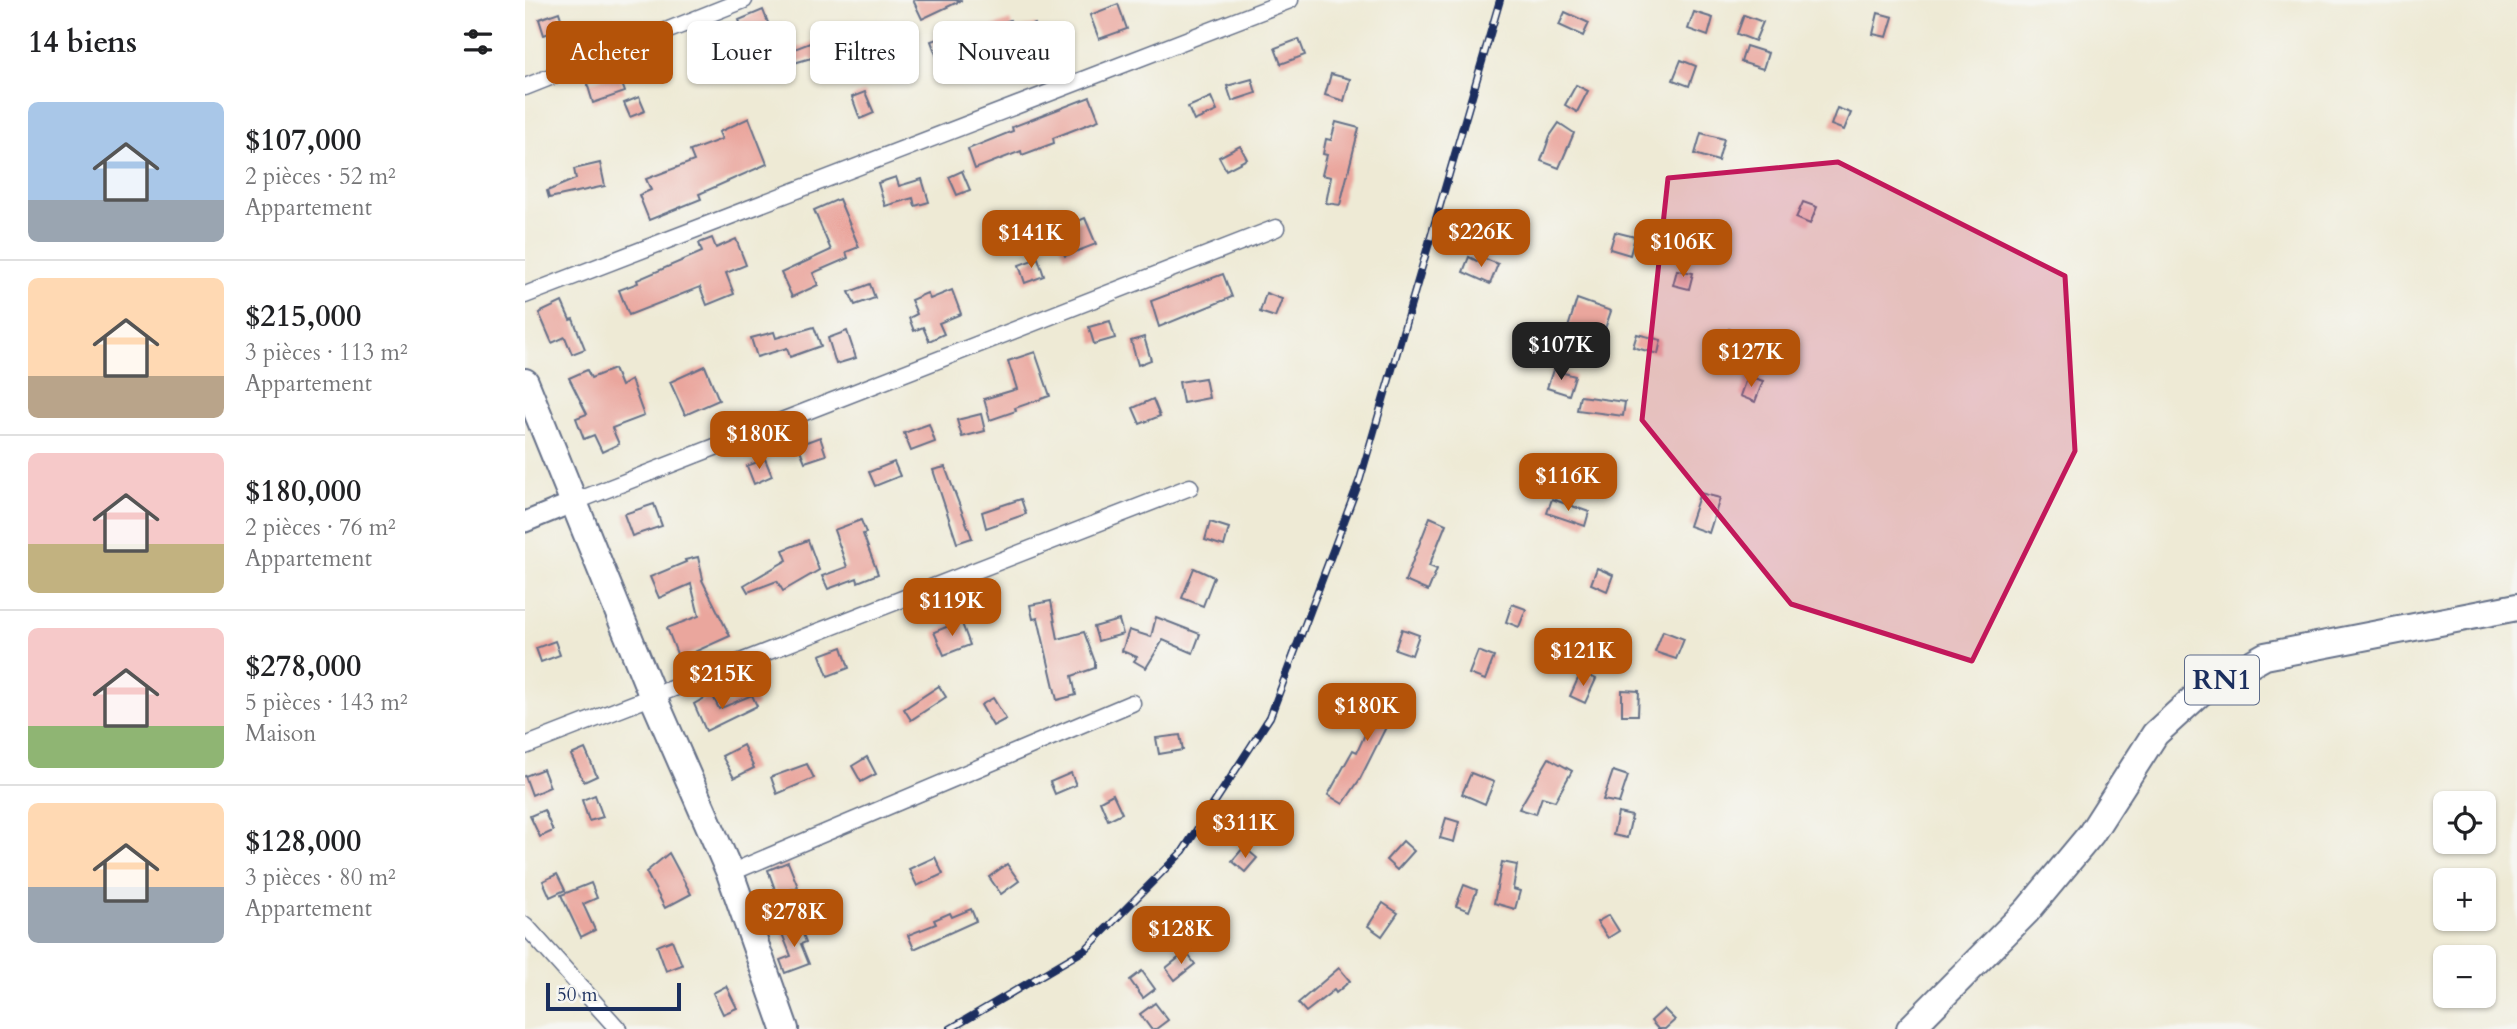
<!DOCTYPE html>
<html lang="fr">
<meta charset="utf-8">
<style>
:root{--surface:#fff;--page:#f2f2f2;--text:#202124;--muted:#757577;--line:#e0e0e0;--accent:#b45309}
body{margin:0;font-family:Cardo,serif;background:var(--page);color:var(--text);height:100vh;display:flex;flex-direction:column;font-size:26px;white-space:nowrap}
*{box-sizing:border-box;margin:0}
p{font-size:23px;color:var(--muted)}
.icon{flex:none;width:38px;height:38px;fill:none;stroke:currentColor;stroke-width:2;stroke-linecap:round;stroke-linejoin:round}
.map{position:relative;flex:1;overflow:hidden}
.drawer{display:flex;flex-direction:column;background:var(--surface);width:525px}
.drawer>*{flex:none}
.top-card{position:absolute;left:21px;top:21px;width:665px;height:63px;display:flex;gap:14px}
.controls{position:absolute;left:1908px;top:791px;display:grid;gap:14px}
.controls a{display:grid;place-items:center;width:63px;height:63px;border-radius:10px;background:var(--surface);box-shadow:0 2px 5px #0004;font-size:35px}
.scale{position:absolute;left:21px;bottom:18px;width:135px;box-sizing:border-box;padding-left:7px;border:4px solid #1b2f5e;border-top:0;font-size:19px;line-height:24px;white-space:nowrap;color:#1b2f5e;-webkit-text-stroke:5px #f6f6f2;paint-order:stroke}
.price{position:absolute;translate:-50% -60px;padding:0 16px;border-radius:14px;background:var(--accent);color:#fff;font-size:23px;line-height:46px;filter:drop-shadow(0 2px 4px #0008)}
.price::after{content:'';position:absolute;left:50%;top:42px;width:21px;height:16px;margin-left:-10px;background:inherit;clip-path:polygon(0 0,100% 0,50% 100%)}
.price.current{background:#222;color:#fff}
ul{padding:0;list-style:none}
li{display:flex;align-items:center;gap:21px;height:175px;padding:0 28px}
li+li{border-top:2px solid var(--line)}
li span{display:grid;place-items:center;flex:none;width:196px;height:140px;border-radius:10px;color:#555}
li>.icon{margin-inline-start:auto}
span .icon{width:84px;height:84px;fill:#fffc;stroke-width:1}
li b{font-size:30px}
h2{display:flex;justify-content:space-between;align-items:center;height:84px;padding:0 28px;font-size:30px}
.chip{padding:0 24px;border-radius:10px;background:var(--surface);box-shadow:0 2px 5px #0004;font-size:24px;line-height:63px}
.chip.current{background:var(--accent);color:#fff}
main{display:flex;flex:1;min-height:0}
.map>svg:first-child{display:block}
.building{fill:#eaa69d}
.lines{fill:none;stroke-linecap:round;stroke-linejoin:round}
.minor-casing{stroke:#657088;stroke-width:19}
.tertiary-casing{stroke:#657088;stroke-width:23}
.trunk-casing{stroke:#657088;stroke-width:30}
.minor{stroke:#fff;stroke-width:16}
.tertiary{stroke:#fff;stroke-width:19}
.trunk{stroke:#fff;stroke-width:26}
.rail-casing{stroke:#1b2f5e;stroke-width:8}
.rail{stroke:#f6f6f2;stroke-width:5;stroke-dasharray:16;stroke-linecap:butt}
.marked{fill:#c2185b;fill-opacity:0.2;stroke:#c2185b;stroke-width:5;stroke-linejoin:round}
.labels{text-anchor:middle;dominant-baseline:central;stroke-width:6;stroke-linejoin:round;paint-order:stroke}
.shield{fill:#f6f6f2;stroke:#5d6b8a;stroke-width:2}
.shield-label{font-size:28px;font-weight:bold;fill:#1b2f5e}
</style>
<main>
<section class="drawer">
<h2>14 biens<svg class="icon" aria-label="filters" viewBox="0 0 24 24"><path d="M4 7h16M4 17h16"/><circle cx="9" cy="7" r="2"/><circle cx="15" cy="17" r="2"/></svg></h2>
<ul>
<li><span style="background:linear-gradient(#a9c7e8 70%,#9aa5b1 0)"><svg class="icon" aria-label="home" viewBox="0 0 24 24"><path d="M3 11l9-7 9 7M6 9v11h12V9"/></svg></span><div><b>$107,000</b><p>2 pièces · 52 m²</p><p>Appartement</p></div></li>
<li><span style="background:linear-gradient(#ffd9b3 70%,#b9a48a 0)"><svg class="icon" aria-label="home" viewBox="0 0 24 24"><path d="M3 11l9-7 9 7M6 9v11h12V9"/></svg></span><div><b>$215,000</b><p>3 pièces · 113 m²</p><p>Appartement</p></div></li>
<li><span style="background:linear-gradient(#f6c9c9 65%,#c2b280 0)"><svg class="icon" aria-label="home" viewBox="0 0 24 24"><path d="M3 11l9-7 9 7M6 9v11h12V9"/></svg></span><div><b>$180,000</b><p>2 pièces · 76 m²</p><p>Appartement</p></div></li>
<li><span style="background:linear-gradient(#f6c9c9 70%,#8fb573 0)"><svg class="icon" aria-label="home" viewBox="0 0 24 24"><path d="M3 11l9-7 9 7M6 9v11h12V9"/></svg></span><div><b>$278,000</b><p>5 pièces · 143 m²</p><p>Maison</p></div></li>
<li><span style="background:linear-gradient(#ffd9b3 60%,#9aa5b1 0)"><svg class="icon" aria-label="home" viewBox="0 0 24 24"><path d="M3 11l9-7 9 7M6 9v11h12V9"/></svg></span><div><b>$128,000</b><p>3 pièces · 80 m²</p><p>Appartement</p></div></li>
</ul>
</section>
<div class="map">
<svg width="1992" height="1029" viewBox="0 0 1992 1029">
<rect width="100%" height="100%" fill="#f6f6f2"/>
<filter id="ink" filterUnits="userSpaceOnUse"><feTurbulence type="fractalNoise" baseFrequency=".0143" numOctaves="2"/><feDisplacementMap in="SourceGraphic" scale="14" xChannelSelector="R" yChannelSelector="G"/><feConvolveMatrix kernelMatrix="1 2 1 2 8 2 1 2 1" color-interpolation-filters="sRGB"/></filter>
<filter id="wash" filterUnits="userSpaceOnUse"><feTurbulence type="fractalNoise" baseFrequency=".00686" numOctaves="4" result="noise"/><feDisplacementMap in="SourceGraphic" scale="28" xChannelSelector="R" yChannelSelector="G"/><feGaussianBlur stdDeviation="1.57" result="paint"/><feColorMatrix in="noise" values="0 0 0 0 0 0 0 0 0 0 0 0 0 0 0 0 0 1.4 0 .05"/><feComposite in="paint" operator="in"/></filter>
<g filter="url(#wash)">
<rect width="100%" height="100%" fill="#eeead5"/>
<g id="blocks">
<g class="building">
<path d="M388 0H437L397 19Z"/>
<path d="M593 4 602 29 574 39 565 15Z"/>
<path d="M238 10 247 33 222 42 214 20Z"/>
<path d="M34 12 39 28 19 35 14 19Z"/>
<path d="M1040 12 1064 23 1058 36 1034 25Z"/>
<path d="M1169 12 1188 18 1183 36 1163 29Z"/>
<path d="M1353 13 1368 17 1362 37 1348 34Z"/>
<path d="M1219 15 1238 22 1230 41 1212 34Z"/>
<path d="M485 20 489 31 510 24 516 41 487 50 495 69 472 78 462 49 415 65 406 41 435 31 437 38Z"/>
<path d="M263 35 267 50 303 36 309 53 287 61 286 58 242 71 239 61 250 56 245 41Z"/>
<path d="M774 39 780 55 756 64 750 48Z"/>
<path d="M1221 46 1243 53 1238 69 1216 62Z"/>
<path d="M1156 60 1171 66 1164 86 1148 80Z"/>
<path d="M93 73 100 92 68 103 62 83Z"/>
<path d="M806 74 825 79 819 101 800 95Z"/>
<path d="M727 79 731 93 707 101 702 86Z"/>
<path d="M1051 85 1063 91 1052 112 1040 105Z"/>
<path d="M340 92 349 113 335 119 327 97Z"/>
<path d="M114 97 120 111 105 117 99 103Z"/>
<path d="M565 97 574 120 528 138 529 143 497 155 496 151 450 169 443 149 488 131 487 127Z"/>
<path d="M686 97 692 111 669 121 663 107Z"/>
<path d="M1312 108 1326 113 1319 130 1306 125Z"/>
<path d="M224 118 242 164 174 194 176 199 124 220 114 195 126 190 121 179 169 161 165 151 197 139 194 132Z"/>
<path d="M811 122 834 128 815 205 801 203 806 177 797 175 802 155 798 154 801 139 806 140Z"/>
<path d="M1034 123 1049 133 1034 168 1016 161 1025 136Z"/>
<path d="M1176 133 1199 139 1193 161 1170 154Z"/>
<path d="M715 146 722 159 701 170 694 157Z"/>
<path d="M75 163 80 186 24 198 22 191 51 179 49 169Z"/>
<path d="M437 171 445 190 432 195 424 177Z"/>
<path d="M371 177 374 186 397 179 404 202 390 206 388 198 360 206 353 183Z"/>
<path d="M314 199 334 247 321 252 323 258 288 273 293 285 267 297 256 273 306 250 289 210Z"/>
<path d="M1278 202 1292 207 1285 224 1271 218Z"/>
<path d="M560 218 571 244 540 256 530 231Z"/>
<path d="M1090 232 1110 237 1105 255 1085 249Z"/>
<path d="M187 238 191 248 211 239 221 265 201 273 209 294 182 305 175 287 104 315 94 290 113 283 112 280 177 252 174 243Z"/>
<path d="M944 257 954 262 956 257 973 264 965 284 938 272Z"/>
<path d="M513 258 519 276 500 283 494 265Z"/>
<path d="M1152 270 1168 273 1164 289 1148 285Z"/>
<path d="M698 274 707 297 634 327 626 301Z"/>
<path d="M345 284 350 298 330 305 324 292Z"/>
<path d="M427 290 436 314 414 323 419 334 404 341 398 327 389 331 384 318 392 314 386 300 402 293 405 299Z"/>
<path d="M741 293 757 299 750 317 735 312Z"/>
<path d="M1052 299 1086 311 1074 346 1040 337Z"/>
<path d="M37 302 45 320 48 319 60 349 47 354 40 337 27 343 14 313Z"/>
<path d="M585 321 590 338 569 344 564 327Z"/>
<path d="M289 327 296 346 265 357 262 348 232 357 226 338 249 332 251 338Z"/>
<path d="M1204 329 1223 337 1217 353 1198 345Z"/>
<path d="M322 331 331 358 311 364 303 338Z"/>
<path d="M1112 334 1136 340 1133 354 1108 347Z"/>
<path d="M619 337 626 360 613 365 606 341Z"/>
<path d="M510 352 525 396 490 408 491 411 465 420 459 399 492 389 483 361Z"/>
<path d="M180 366 194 400 160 415 145 382Z"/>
<path d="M89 369 96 386 106 380 119 416 87 428 94 444 77 452 69 435 59 439 51 418 62 414 44 378 62 370 66 378Z"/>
<path d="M1028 370 1050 376 1044 395 1022 388Z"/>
<path d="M1222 376 1238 381 1230 402 1215 396Z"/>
<path d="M680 378 684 398 658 403 654 382Z"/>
<path d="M1055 396 1100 402 1098 416 1052 410Z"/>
<path d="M628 399 635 416 615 424 608 408Z"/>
<path d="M456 414 460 431 437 437 432 420Z"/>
<path d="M404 424 410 442 386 451 379 433Z"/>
<path d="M295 437 301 455 280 462 273 445Z"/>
<path d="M240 459 247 476 229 484 222 466Z"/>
<path d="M369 462 375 476 350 486 344 472Z"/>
<path d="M420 467 447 538 432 543 408 470Z"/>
<path d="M1175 493 1195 498 1184 533 1164 526Z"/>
<path d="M496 499 501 514 461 528 457 512Z"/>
<path d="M1027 499 1064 512 1060 526 1022 513Z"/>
<path d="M129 504 137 526 107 536 99 514Z"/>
<path d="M905 517 921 524 904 566 912 569 903 591 880 581Z"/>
<path d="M336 520 341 533 338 534 353 574 333 582 332 578 303 589 297 576 322 567 309 530Z"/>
<path d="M685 522 704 528 699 546 680 540Z"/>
<path d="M283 540 294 570 258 591 252 581 223 592 219 585 262 560 258 550Z"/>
<path d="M173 557 178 579 177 580 205 636 154 659 142 628 174 616 166 584 134 598 125 577 161 562 160 560Z"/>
<path d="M669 568 689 577 678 606 657 598Z"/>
<path d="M1072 568 1088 575 1082 591 1066 584Z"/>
<path d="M526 601 533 639 559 632 570 662V668L547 676 551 695 532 700 513 618 508 619 505 605Z"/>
<path d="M987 604 1001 609 994 627 981 622Z"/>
<path d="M631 617 675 634 668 653 638 640 621 668 609 661 612 657 597 651 604 630 626 637Z"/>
<path d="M594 620 598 634 573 641 569 627Z"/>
<path d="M436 621 445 645 419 655 409 632Z"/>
<path d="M877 629 894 635 887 655 870 649Z"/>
<path d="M1138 631 1159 639 1151 659 1130 652Z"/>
<path d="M1056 635 1075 638 1073 652 1054 649Z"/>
<path d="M30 641 35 655 16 662 11 648Z"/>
<path d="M317 647 324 668 303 676 295 655Z"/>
<path d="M953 651 969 657 960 680 944 674Z"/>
<path d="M1056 672 1071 679 1060 703 1045 696Z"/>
<path d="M414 686 421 697 386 720 379 709Z"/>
<path d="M852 687 879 696 869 723 864 721 835 779 818 804 803 795 828 750 832 752 849 715 842 713Z"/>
<path d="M1097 690 1114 691 1113 715H1097Z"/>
<path d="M187 694 194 709 227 695 232 706 181 731 169 704Z"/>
<path d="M468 698 481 719 468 726 456 705Z"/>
<path d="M655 735 658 750 634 754 631 738Z"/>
<path d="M218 745 229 768 209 778 197 756Z"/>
<path d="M60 749 72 776 59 782 46 755Z"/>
<path d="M342 757 351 774 336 782 327 766Z"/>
<path d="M1024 758 1047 771 1030 801 1017 797 1011 814 994 809Z"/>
<path d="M282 764 289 778 252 794 246 777Z"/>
<path d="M18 769 25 787 7 795 0 776Z"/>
<path d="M1088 771 1103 776 1094 803 1078 800Z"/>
<path d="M546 773 551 785 530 794 525 782Z"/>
<path d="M946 773 969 782 960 804 937 794Z"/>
<path d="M588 794 597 813 583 820 575 801Z"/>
<path d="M70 795 78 817 64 821 57 800Z"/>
<path d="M19 810 28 831 15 837 5 816Z"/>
<path d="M1093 813 1107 816 1102 838 1088 835Z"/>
<path d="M921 818 934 822 929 842 915 838Z"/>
<path d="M878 841 889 851 872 870 861 860Z"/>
<path d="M719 847 732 858 720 872 707 861Z"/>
<path d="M144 853 166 894 140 908 121 872Z"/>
<path d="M410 857 418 874 392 886 384 869Z"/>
<path d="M263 862 273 887 252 895 243 870Z"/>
<path d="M977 862 992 865 988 889 995 891 990 909 969 903Z"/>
<path d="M482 864 494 881 476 894 464 877Z"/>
<path d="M32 874 40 890 25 897 18 881Z"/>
<path d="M66 883 72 898 58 904 70 930 56 937 36 895Z"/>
<path d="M939 885 952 890 944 911 931 906Z"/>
<path d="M858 903 873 913 857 936 843 926Z"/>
<path d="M446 909 451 921 389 949 383 935 411 924 409 920 425 913 427 917Z"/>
<path d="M1084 915 1094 931 1083 938 1072 922Z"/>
<path d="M274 924 281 942 276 944 284 964 260 973 255 960 266 956 256 931Z"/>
<path d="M147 940 157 965 141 971 132 946Z"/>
<path d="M661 952 670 964 650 980 641 968Z"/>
<path d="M814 968 825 981 811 993 809 990 781 1012 773 1003Z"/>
<path d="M617 971 630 989 618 998 605 980Z"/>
<path d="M201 986 212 1008 198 1014 188 993Z"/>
<path d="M630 1003 643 1020 631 1029H626L615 1014Z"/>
<path d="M1139 1009 1150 1020 1140 1029H1133L1126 1021Z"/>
</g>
</g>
</g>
<g filter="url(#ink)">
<use href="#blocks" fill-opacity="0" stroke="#657088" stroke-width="2"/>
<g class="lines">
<defs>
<g id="minor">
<path d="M0 87 219 0"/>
<path d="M0 295 765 0"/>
<path d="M49 502 751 228"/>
<path d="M0 746 665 487"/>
<path d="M205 873 607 703"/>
<path d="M0 925 93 1029"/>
</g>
<path id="tertiary" d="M0 522 49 502"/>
<g id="trunk">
<path d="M0 382 128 697 205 873 260 1029"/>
<path d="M1385 1029 1502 911 1566 834 1630 734 1676 692 1740 656 1992 607"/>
</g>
</defs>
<use href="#minor" class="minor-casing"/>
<use href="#tertiary" class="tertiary-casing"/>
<use href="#trunk" class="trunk-casing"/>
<use href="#minor" class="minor"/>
<use href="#tertiary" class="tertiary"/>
<use href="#trunk" class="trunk"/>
<defs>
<path id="rail" d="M425 1029 561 949 658 851 745 717 835 479 975 0"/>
</defs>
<use href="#rail" class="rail-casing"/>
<use href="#rail" class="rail"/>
</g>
</g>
<path class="marked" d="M1313 162 1540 276 1550 451 1447 661 1266 604 1117 420 1143 178Z"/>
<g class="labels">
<rect class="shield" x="1660" y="655.5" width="74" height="49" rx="5"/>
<g class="shield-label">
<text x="1697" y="680">RN1</text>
</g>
</g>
</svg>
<div class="controls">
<a><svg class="icon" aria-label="locate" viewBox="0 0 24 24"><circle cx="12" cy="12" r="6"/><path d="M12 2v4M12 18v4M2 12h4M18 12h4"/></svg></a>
<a>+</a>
<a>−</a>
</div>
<div class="scale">50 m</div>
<b class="price" style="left:956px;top:269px">$226K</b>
<b class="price" style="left:506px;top:270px">$141K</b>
<b class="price" style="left:1158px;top:279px">$106K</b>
<b class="price current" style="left:1036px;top:382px">$107K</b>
<b class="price" style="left:1226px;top:389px">$127K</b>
<b class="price" style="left:234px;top:471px">$180K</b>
<b class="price" style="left:1043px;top:513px">$116K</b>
<b class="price" style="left:427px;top:638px">$119K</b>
<b class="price" style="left:1058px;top:688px">$121K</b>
<b class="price" style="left:197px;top:711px">$215K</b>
<b class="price" style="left:842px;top:743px">$180K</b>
<b class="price" style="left:720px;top:860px">$311K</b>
<b class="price" style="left:269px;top:949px">$278K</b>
<b class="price" style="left:656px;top:966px">$128K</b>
<div class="top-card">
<a class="chip current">Acheter</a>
<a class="chip">Louer</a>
<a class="chip">Filtres</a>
<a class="chip">Nouveau</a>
</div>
</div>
</main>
